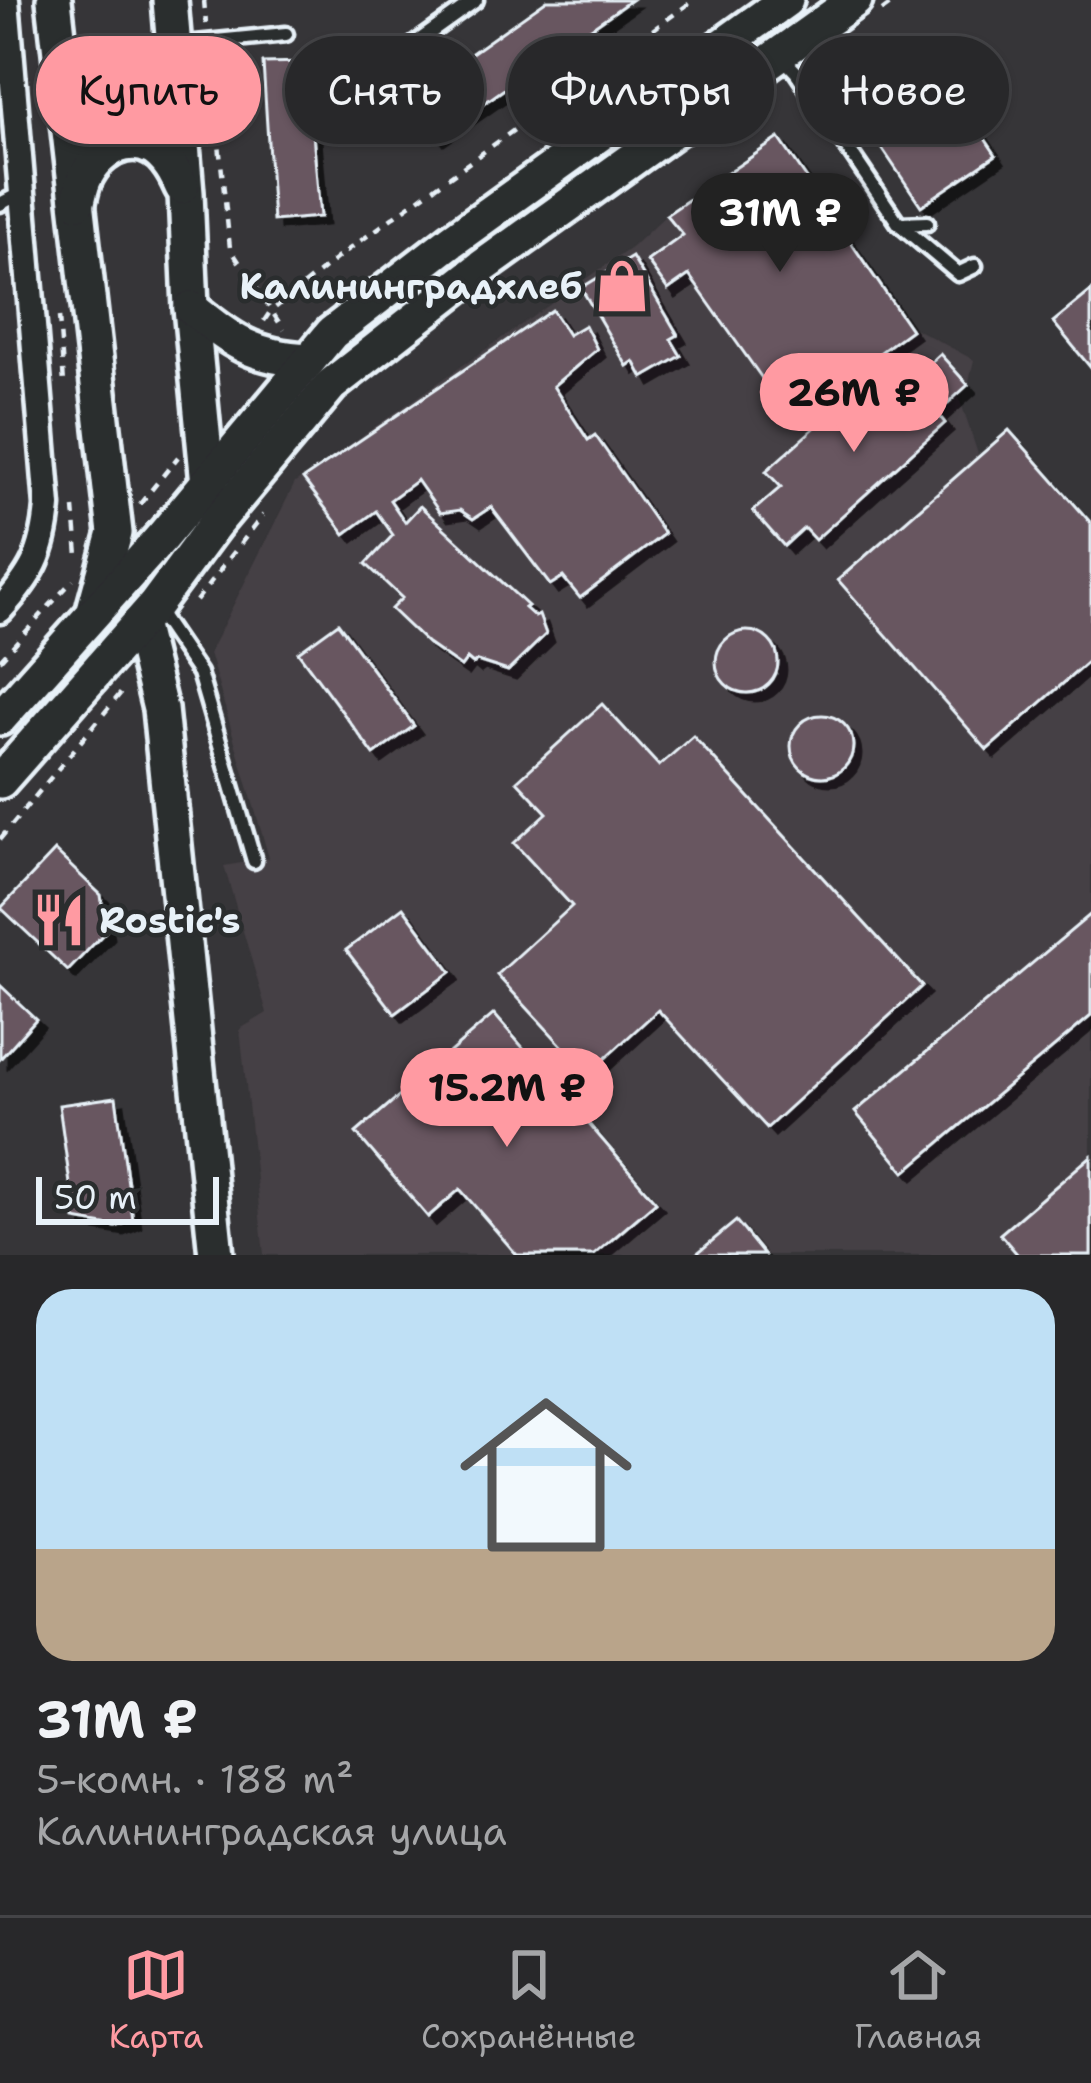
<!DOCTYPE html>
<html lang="ru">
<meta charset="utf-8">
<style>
:root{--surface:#28282a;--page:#343436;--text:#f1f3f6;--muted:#a5a6a8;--line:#444447;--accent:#ff9aa2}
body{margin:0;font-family:"Shantell Sans",sans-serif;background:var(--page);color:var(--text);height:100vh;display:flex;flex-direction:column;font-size:45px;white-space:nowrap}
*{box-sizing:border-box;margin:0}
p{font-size:39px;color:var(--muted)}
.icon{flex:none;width:66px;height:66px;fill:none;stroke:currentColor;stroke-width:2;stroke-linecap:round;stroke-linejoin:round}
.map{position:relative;height:1255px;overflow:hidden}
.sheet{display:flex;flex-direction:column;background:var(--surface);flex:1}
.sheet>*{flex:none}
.guide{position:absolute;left:36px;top:36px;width:1020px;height:108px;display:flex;gap:24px}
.scale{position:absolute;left:36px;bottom:30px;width:183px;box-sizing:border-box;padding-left:12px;border:6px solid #e8f1f8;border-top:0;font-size:33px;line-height:42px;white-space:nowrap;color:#e8f1f8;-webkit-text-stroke:9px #2a2d2e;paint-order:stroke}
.price{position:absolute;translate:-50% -102px;padding:0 27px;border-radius:42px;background:var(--accent);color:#111;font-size:39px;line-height:78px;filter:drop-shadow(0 3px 6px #0008)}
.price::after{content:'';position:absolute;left:50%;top:72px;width:36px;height:27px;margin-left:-18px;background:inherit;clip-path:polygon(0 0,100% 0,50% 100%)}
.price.selected{background:#222;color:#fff}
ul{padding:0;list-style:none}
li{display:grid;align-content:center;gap:24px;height:636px;padding:0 36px}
li span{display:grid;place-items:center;height:372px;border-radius:36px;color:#555}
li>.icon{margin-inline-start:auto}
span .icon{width:216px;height:216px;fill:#fffc;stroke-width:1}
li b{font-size:51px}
.chip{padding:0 42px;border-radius:54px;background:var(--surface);box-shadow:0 3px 9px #0004,0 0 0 3px var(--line);font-size:42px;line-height:108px}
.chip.selected{background:var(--accent);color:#111}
.dock{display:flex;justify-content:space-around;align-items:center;height:168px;border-top:3px solid var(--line);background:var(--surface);font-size:33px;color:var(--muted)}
.dock a{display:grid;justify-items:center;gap:6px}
.dock .selected{color:var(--accent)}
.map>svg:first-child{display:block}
.built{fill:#453f44}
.building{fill:#675761;stroke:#e8f1f8;stroke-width:3;filter:url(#shadow)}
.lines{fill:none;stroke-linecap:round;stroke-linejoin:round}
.lane-casing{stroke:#e8f1f8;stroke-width:21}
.street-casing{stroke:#e8f1f8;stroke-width:33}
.secondary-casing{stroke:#e8f1f8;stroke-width:42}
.path{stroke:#e8f1f8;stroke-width:4.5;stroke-dasharray:9 9;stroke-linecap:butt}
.lane{stroke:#2a2d2e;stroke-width:12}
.street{stroke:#2a2d2e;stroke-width:24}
.secondary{stroke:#2a2d2e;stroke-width:33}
.labels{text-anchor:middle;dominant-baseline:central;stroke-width:9;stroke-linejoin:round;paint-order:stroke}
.poi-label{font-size:36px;font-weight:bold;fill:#e8f1f8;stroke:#2a2d2e;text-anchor:end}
</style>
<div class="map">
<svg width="1091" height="1255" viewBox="0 0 1091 1255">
<defs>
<filter id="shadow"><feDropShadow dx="8" dy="8" stdDeviation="0" flood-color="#0009"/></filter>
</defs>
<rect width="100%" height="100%" fill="#363538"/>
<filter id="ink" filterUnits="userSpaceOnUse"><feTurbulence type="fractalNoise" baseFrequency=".00833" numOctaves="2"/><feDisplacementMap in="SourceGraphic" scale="24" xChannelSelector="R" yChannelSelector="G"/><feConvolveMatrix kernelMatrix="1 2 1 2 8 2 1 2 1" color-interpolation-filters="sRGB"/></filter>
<g filter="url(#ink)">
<path class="built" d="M666 215 905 323 974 360 968 385 958 394 979 457 839 580 1091 659V1255H264L240 1029 267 1013 224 866 269 858 209 653 295 483 632 247Z"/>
<g class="building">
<path d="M547 0H631L436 137 408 98Z"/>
<path d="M921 44 996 155 921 206 846 95Z"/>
<path d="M365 58 384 84 356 104 337 78Z"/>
<path d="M307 62 320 217 273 221 263 63Z"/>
<path d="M779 138 911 330 852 373 841 366 783 408 689 275 668 290 647 261 683 235 666 215Z"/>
<path d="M632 257 678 335 671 339 681 356 643 378 634 361 627 366 581 288Z"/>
<path d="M1091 291V368L1053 322Z"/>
<path d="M552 310 568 335 585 325 597 349 553 386 588 440 595 435 664 534 580 598 563 577 550 585 491 507 473 519 460 510 440 513 417 480 390 500 405 522 420 506 528 606 525 608 535 617 539 615 546 634 508 671 477 661 473 664 467 659 461 667 428 644 391 609 402 598 366 564 393 535 376 511 345 534 303 479Z"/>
<path d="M940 354 968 385 937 413 945 423 815 540 804 528 784 546 753 511 781 487 766 471 838 407 857 428Z"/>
<path d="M1009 430 1091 523V659L987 750 838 580Z"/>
<path d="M338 623 414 726 374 755 298 652Z"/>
<circle cx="747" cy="662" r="31"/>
<path d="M602 704 659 766 693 736 922 986 767 1128 658 1010 588 1074 497 975 572 906 514 843 547 813 517 781Z"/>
<circle cx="822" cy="746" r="31"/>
<path d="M55 851 101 895 106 931 68 971 1 908Z"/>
<path d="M403 907 451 972 395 1014 346 950Z"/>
<path d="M1091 914V1016L905 1172 855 1112Z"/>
<path d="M0 985 36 1019 0 1059Z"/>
<path d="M494 1014 656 1202 594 1255H517L460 1189 428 1217 356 1133Z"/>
<path d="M116 1097 133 1220 116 1227 75 1220 59 1105Z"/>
<path d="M1091 1156V1255H1018L1000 1234Z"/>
<path d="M736 1221 764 1255H695Z"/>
</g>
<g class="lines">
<defs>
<g id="lane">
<path d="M175 45 286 34"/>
<path d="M781 56 796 72 899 224 958 274 975 266"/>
<path d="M392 60 476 0"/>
<path d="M0 204 21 193"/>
<path d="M900 224 927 223"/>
<path d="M154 607 199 673 254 861"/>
</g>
<path id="street" d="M0 610C32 575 44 554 48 506L6 0"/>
<g id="secondary">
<path d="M54 0 115 533 95 606"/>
<path d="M170 0 186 193 191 308 209 494"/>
<path d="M64 65C99 132 144 131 175 63"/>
<path d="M78 202C80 193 82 182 87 174 104 143 143 130 167 161 173 168 178 178 182 187"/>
<path d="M191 308C233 342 253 357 308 360"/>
<path d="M139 623 160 709 216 1255"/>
<path d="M0 718 162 537 332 333 451 241 786 0"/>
<path d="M0 781 154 606 214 525 331 385 482 267 855 0"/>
</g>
</defs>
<use href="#lane" class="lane-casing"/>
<use href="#street" class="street-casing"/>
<use href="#secondary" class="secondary-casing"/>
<g class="path">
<path d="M204 0 206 24"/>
<path d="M882 11 897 0"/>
<path d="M210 59 230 248 284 330"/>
<path d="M59 317 64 383"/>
<path d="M264 321 270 312 341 255 694 0"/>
<path d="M140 504 178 457"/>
<path d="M74 508 78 556"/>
<path d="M196 601 263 515"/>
<path d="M0 660 73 580"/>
<path d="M0 839 125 688"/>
</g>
<use href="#lane" class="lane"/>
<use href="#street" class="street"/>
<use href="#secondary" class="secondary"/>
</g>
</g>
<defs>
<symbol id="shop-bare" viewBox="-9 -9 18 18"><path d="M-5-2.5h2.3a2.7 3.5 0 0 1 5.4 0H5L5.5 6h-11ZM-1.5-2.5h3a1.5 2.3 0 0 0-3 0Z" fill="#ff9aa2" stroke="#2a2d2e" stroke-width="2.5" paint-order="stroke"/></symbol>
<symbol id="restaurant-bare" viewBox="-9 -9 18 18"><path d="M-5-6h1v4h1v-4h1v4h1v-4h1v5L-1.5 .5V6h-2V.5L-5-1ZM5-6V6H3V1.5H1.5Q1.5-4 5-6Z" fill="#ff9aa2" stroke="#2a2d2e" stroke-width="2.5" paint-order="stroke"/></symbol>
</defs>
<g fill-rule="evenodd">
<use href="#shop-bare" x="584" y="248" width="76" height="76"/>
<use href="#restaurant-bare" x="21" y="882" width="76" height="76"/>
</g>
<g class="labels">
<g class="poi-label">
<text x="582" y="286">Калининградхлеб</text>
<text x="99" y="920" text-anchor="start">Rostic's</text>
</g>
</g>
</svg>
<div class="scale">50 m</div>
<b class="price selected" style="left:780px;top:275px">31M ₽</b>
<b class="price" style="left:854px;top:455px">26M ₽</b>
<b class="price" style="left:507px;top:1150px">15.2M ₽</b>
<div class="guide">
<a class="chip selected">Купить</a>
<a class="chip">Снять</a>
<a class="chip">Фильтры</a>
<a class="chip">Новое</a>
</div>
</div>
<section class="sheet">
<ul>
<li><span style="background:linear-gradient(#bfe0f5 70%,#b9a48a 0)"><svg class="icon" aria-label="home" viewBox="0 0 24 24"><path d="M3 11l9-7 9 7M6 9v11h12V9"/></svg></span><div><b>31M ₽</b><p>5-комн. · 188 m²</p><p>Калининградская улица</p></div></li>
</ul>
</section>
<nav class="dock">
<a class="selected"><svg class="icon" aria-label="map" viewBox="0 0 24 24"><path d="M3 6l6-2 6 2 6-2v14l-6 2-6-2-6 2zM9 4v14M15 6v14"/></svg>Карта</a>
<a><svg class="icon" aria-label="saved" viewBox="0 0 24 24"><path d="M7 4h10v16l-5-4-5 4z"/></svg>Сохранённые</a>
<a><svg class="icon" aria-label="home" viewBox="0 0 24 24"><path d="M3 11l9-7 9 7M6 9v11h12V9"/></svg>Главная</a>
</nav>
